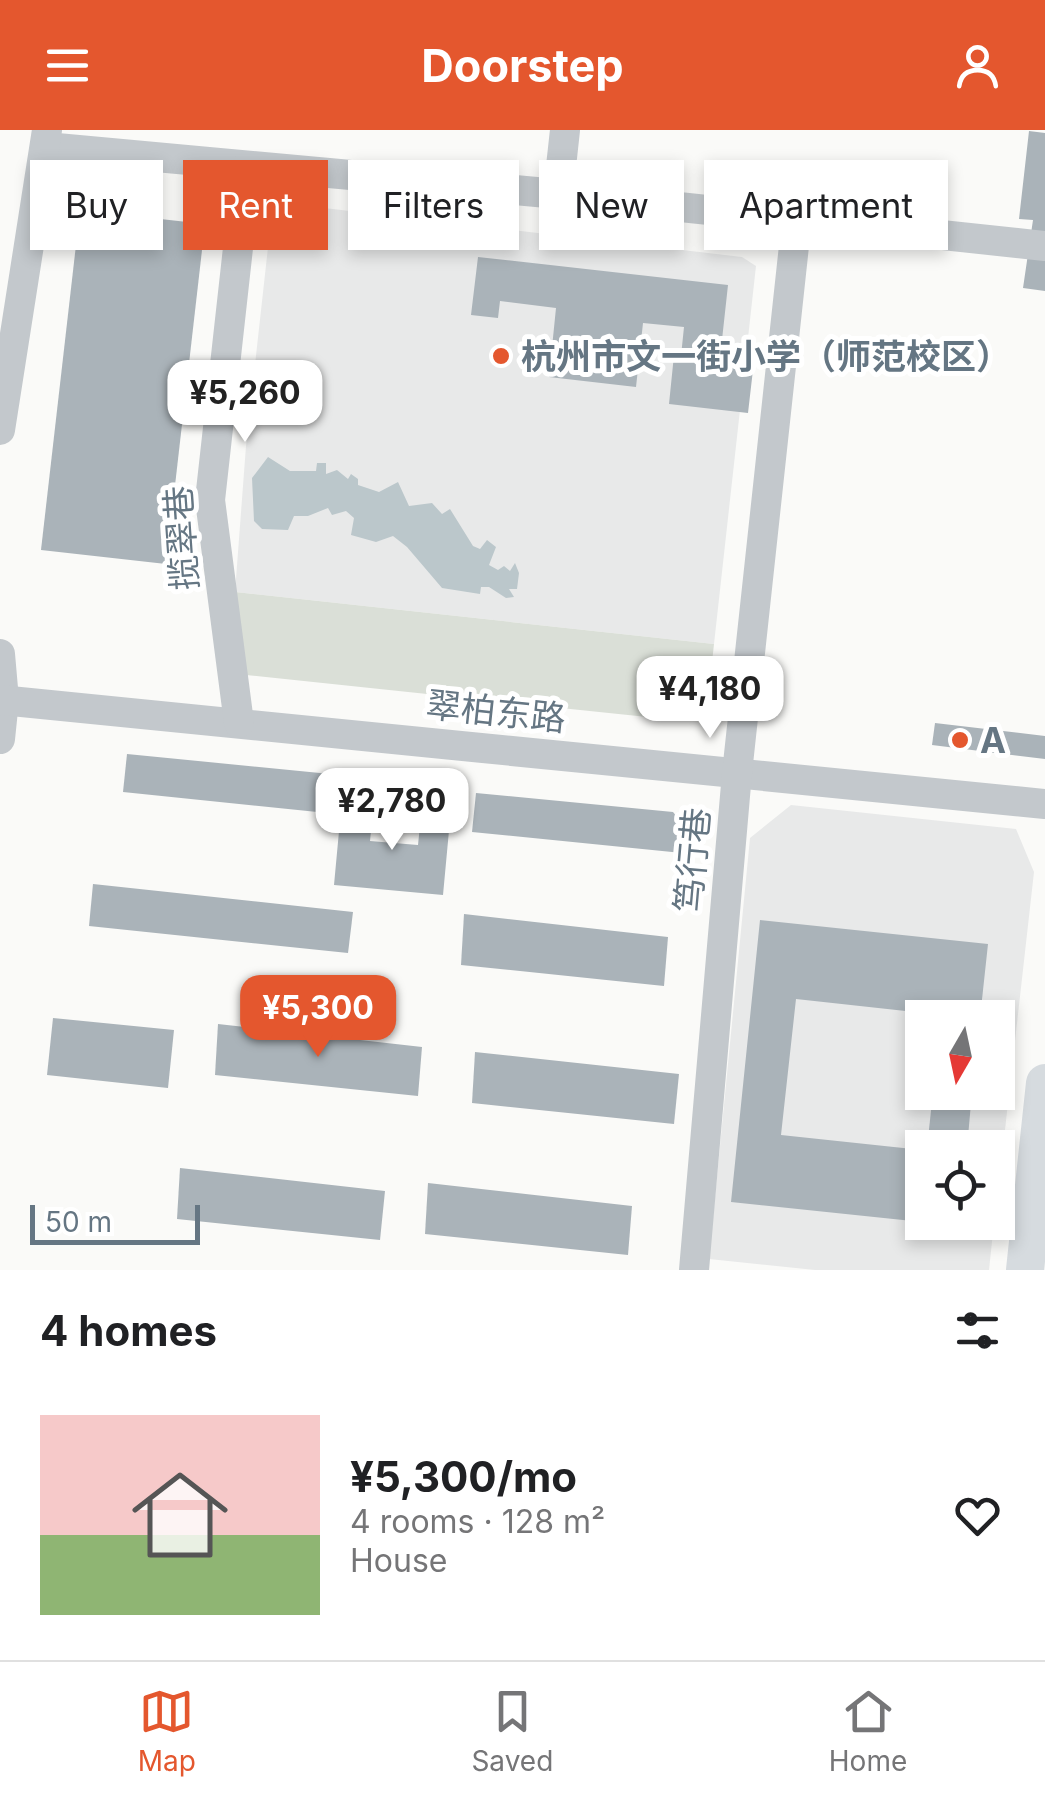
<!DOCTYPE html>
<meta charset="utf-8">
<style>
:root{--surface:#fff;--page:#f2f2f2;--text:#202124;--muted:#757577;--line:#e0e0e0;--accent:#e4572e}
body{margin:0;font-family:Inter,"Noto Sans SC",sans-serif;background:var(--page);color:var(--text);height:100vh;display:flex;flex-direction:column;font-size:38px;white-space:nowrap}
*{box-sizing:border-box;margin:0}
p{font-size:32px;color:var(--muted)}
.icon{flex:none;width:55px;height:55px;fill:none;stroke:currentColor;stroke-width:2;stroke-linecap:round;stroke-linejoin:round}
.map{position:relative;height:1140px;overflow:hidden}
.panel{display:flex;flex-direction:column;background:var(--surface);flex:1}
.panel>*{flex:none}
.hud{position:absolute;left:30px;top:30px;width:985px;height:90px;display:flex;gap:20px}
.needle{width:65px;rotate:189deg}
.buttons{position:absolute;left:905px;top:870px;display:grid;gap:20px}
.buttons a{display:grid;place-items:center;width:110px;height:110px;border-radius:0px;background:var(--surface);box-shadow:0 5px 15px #0003;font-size:50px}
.scale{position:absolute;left:30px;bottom:25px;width:170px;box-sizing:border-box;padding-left:10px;border:5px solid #657683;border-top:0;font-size:28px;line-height:35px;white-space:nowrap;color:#657683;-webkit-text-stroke:8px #fff;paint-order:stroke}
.price{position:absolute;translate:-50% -85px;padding:0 22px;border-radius:20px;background:#fff;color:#222;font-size:32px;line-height:65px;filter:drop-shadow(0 2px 5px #0008)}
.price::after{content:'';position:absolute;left:50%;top:60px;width:30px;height:22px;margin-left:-15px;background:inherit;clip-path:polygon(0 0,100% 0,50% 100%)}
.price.selected{background:var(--accent);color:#fff}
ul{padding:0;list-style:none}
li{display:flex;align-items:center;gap:30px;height:250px;padding:0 40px}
li span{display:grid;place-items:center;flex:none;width:280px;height:200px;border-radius:0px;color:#555}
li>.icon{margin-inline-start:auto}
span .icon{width:120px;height:120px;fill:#fffc;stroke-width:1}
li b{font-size:42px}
h2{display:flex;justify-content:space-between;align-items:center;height:120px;padding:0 40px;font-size:42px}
.pill{padding:0 35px;border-radius:0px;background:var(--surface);box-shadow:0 5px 15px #0003;font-size:35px;line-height:90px}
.pill.selected{background:var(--accent);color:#fff}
header{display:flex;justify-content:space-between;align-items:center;height:130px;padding:0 40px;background:var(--accent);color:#fff;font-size:45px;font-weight:700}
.menu{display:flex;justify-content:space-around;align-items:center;height:140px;border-top:2px solid var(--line);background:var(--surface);font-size:28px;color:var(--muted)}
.menu a{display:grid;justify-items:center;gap:5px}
.menu .selected{color:var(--accent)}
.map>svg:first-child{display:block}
.built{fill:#e8e9e9;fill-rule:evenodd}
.green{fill:#dadfd7}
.water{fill:#bbc7cb}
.building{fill:#aab3b9}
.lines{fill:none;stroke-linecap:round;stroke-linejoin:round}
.minor{stroke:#c3c8cc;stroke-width:30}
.major{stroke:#d6dbdf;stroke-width:38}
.poi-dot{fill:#e4572e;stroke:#fff;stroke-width:4}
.labels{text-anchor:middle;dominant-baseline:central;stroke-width:10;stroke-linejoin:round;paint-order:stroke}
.poi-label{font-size:35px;font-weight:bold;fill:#657683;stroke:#fff;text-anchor:start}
.street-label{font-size:35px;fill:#657683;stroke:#fff}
</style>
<header><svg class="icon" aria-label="menu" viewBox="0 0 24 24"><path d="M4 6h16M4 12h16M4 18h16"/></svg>Doorstep<svg class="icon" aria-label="person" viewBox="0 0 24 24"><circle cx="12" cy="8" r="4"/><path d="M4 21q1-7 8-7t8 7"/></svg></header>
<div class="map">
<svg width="1045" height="1140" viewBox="0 0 1045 1140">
<rect width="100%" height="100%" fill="#fafaf8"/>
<g class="built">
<path d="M273 72 742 127 756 136 714 514 235 462 246 316Z"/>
<path d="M791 675 1016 699 1034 742 998 1062V1018H922V1092L994 1093 989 1140H815L709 1129 750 708ZM922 888H998V962H922Z"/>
</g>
<path class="green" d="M235 462 714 514 710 551 699 581 676 590 246 545Z"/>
<path class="water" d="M268 327 290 341H316L317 333H326V344L337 340 348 349 351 344 358 349V355L379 362 398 352 409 376 432 373 442 384 450 379 473 416 480 419 487 410 496 417 489 435 498 440 504 436 510 441 515 433 519 443 517 459H509L514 467 506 468 489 457H481L480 464 442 458 407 417 393 406 376 412 351 405 354 388 346 381 332 385 328 378 308 386H294L288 400 262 399 254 391 252 348Z"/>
<g class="building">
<path d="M1029 1 1045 3V161L1023 158 1033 90 1019 89Z"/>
<path d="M80 80 205 94 166 434 41 420Z"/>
<path d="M478 127 728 155 720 228 754 231 748 283 669 274 674 225 681 226 684 197 643 193 636 257 549 247 556 178 500 171 498 188 471 185Z"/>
<path d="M935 593 1045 606V629L932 615Z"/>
<path d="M127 624 330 644 327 683 123 662Z"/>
<path d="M476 663 673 682 685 697 682 723 472 702Z"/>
<path d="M342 669 374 672 370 711 418 715 422 676 451 679 443 765 334 755Z"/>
<path d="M93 754 353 782 348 823 89 796Z"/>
<path d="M464 784 668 807 664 856 461 835Z"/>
<path d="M760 790 988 814 980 888H941L942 885 796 869 781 1005 922 1020V1092L731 1072Z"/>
<path d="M53 888 174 900 168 958 47 945Z"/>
<path d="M218 894 422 917 418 966 215 945Z"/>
<path d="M475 922 679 944 674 994 472 973Z"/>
<path d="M933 962H972L967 1018H927Z"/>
<path d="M180 1038 385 1061 380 1110 177 1089Z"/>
<path d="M428 1053 632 1076 628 1125 425 1104Z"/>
</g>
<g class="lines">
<g class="minor">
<path d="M46 17 558 64 1045 116"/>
<path d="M558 64 565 0"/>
<path d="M0 300 47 0"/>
<path d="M0 524 4 570 0 609"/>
<path d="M0 570 1045 674"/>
<path d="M239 593 210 370 247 37"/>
<path d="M694 1140 737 643 797 88"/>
</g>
<path class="major" d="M1025 1140 1045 953"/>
</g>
<g class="poi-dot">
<circle cx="501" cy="226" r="10"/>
<circle cx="960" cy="610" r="10"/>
</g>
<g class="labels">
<g class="poi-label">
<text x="521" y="226">杭州市文一街小学（师范校区）</text>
<text x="980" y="610">A</text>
</g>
<g class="street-label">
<text transform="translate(181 408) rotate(-94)">揽翠巷</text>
<text transform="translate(496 581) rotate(6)">翠柏东路</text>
<text transform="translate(692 730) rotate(-85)">笃行巷</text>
</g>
</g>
</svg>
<div class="buttons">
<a><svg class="needle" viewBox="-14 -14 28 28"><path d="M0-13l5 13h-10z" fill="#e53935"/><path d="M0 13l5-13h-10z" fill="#757577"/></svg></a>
<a><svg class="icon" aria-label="locate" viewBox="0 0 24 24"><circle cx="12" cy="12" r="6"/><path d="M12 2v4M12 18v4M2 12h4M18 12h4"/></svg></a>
</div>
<div class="scale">50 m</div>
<b class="price" style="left:245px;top:315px">¥5,260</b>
<b class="price" style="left:710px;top:611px">¥4,180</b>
<b class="price" style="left:392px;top:723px">¥2,780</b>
<b class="price selected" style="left:318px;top:930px">¥5,300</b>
<div class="hud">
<a class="pill">Buy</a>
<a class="pill selected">Rent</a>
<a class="pill">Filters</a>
<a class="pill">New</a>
<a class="pill">Apartment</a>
</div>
</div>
<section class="panel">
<h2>4 homes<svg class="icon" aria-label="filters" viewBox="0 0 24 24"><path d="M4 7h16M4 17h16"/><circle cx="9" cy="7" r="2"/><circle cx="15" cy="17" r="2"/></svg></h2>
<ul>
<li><span style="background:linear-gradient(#f6c9c9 60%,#8fb573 0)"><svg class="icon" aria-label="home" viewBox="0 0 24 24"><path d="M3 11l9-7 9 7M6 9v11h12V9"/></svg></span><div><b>¥5,300/mo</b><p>4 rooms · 128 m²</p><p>House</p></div><svg class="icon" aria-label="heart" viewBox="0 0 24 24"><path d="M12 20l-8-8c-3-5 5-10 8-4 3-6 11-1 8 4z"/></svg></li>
</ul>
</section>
<nav class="menu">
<a class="selected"><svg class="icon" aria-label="map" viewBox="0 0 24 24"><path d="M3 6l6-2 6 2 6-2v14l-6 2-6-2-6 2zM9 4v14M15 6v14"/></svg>Map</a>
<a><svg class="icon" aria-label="saved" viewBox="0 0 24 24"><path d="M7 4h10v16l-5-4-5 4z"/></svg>Saved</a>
<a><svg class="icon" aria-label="home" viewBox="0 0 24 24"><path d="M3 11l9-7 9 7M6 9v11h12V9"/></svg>Home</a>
</nav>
